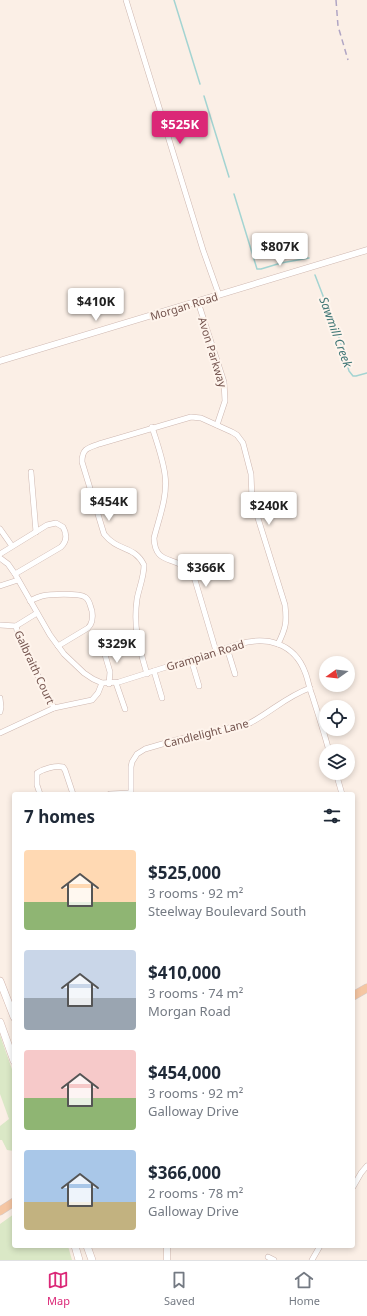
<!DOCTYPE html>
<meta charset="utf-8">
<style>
:root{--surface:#fff;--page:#f2f2f3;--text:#1f2937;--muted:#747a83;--line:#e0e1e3;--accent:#db2777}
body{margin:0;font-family:"Noto Sans",sans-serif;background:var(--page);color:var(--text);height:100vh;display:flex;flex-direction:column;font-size:15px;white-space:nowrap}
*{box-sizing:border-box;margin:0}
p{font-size:13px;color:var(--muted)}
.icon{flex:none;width:22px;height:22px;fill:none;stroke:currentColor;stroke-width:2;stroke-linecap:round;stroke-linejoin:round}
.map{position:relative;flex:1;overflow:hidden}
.sheet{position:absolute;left:12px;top:792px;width:343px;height:456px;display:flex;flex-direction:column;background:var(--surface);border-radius:4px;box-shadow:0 2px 6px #0003}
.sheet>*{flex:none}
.needle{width:26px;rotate:256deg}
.controls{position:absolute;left:319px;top:656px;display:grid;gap:8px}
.controls a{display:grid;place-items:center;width:36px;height:36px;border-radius:50%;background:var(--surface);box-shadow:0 2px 6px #0003;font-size:20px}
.price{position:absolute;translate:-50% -34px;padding:0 9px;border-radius:4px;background:#fff;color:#222;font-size:13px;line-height:26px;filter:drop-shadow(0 1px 2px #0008)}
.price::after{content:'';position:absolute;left:50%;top:24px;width:12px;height:9px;margin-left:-6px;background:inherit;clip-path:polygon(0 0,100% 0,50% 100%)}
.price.active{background:var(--accent);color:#fff}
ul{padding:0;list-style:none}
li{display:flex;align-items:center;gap:12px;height:100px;padding:0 12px}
li span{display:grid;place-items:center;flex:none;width:112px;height:80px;border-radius:4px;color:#555}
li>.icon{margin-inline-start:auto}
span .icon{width:48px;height:48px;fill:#fffc;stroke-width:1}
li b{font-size:17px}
h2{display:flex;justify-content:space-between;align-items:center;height:48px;padding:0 12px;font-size:17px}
.tab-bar{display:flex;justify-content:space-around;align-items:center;height:56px;border-top:1px solid var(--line);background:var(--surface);font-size:11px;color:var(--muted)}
.tab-bar a{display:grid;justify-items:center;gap:2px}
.tab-bar .active{color:var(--accent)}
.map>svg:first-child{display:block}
.green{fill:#dae8c6}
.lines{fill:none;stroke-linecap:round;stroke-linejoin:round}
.stream{stroke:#a3d4d2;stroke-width:1.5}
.minor-casing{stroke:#ceb7b0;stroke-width:6}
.tertiary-casing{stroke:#ceb7b0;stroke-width:7}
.secondary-casing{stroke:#d1b6ae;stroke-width:8}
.primary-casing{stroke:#d5cbca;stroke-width:9}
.minor{stroke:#fff;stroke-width:5}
.tertiary{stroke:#fff;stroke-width:6}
.secondary{stroke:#fff;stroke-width:7}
.primary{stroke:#f5c6a3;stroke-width:8}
.rail{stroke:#b0a5c4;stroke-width:1.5;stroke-dasharray:6 4;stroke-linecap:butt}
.labels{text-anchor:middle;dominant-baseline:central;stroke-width:4;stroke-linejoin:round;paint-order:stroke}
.street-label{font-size:11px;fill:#73534d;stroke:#fef4ec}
.water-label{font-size:12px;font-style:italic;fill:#417776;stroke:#fef4ec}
</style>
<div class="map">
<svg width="367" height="1260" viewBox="0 0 367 1260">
<rect width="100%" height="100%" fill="#fbefe6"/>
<g class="green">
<path d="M0 1035 14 1075V1151L7 1150 2 1140H0V1126L9 1119 0 1094Z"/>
<path d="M14 1214V1246H68L72 1260H0V1224Z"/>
</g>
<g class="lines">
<g class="stream">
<path d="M174 0 200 84"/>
<path d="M204 96 229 177"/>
<path d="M234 194 257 269H261L281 263 309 258"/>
<path d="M315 275 340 340 349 371 353 376H356L367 373"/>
</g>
<defs>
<g id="minor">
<path d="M126 0 203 250 219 295"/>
<path d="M198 302 224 382 225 401 217 425"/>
<path d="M152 427C157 443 163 459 165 475 168 496 159 518 154 538 155 562 169 557 183 566 189 569 192 575 195 580L216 651"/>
<path d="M31 472 36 532"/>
<path d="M0 529 12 546"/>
<path d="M0 554 47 525 56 523 63 527C67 534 67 541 61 547L15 574"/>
<path d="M0 558 8 564 15 574 50 635 64 654 84 673 93 679 102 683 119 682 239 644C267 636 294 643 305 672 308 679 309 688 312 695 318 714 324 732 329 751"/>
<path d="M0 586 18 580"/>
<path d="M30 601C34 599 38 597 42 596 49 594 79 593 85 597 90 600 90 606 92 611 93 617 93 623 88 628L58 646"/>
<path d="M0 625 16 626 37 613"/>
<path d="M16 626 18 635 54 708"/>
<path d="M103 648 110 672 109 684"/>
<path d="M227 648 235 674"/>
<path d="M191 659 199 686"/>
<path d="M154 671 162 698"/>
<path d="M147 674C139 647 133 628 137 599 139 588 144 577 144 565 134 545 118 552 104 534L82 462C82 449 87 448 99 444L191 417 201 418 232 432 237 435 243 443 251 474 252 499 285 605C287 622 286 628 278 644"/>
<path d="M116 683 125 709"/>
<path d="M0 698 1 707 0 712"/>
<path d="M0 733 54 708 92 700 98 693 102 683"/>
<path d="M336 773 342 794"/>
<path d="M40 794 37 785V773C43 769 56 765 63 767L65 770 73 794"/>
<path d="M110 794 131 793"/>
<path d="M131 794V767L132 762 137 754 145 749 176 740 250 723C271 712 287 696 310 688"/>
<path d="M353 1187 361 1173 367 1166"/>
<path d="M268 1257 274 1260"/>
<path d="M312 1260 320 1246"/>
</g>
<g id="tertiary">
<path d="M0 361 367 250"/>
<path d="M167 1246V1260"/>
</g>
<g id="secondary">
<path d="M0 981 14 1017"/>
<path d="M0 1022 14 1061"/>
<path d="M75 1246 79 1260"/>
<path d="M87 1246 92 1260"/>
</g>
<g id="primary">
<path d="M353 996 367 988"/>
<path d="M0 1211 14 1202"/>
</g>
</defs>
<use href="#minor" class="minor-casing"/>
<use href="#tertiary" class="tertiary-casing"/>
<use href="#secondary" class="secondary-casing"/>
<use href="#primary" class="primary-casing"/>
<use href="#minor" class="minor"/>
<use href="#tertiary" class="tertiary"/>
<use href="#secondary" class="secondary"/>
<use href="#primary" class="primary"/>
<path class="rail" d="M336 0 338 26 348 60"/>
</g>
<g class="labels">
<g class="street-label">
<text transform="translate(184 306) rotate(-17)">Morgan Road</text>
<text transform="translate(213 352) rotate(73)">Avon Parkway</text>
<text transform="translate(205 655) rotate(-17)">Grampian Road</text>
<text transform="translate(35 667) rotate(65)">Galbraith Court</text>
<text transform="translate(206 733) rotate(-14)">Candlelight Lane</text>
</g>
<g class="water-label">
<text transform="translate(336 332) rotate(70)">Sawmill Creek</text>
</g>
</g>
</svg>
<div class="controls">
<a><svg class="needle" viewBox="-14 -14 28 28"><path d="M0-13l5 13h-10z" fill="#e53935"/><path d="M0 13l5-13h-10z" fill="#747a83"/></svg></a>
<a><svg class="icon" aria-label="locate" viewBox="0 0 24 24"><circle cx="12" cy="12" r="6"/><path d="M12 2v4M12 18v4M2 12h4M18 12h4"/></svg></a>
<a><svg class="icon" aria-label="layers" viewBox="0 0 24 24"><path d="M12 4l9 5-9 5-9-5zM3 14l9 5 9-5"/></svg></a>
</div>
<b class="price active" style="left:180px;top:145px">$525K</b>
<b class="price" style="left:280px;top:267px">$807K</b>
<b class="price" style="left:96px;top:322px">$410K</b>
<b class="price" style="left:109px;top:522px">$454K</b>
<b class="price" style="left:269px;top:526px">$240K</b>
<b class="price" style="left:206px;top:588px">$366K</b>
<b class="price" style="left:117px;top:664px">$329K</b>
<section class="sheet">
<h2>7 homes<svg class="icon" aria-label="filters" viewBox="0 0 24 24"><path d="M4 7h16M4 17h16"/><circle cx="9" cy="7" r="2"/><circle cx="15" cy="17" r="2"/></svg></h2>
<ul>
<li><span style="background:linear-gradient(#ffd9b3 65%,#8fb573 0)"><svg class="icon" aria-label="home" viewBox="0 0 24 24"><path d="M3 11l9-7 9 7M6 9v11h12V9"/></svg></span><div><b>$525,000</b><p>3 rooms · 92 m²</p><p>Steelway Boulevard South</p></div></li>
<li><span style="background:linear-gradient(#c9d6e8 60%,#9aa5b1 0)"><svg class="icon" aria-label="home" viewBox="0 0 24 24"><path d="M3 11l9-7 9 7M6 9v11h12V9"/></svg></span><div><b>$410,000</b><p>3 rooms · 74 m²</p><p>Morgan Road</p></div></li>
<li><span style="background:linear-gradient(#f6c9c9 60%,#8fb573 0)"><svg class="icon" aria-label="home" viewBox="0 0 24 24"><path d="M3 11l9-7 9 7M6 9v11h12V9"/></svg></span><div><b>$454,000</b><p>3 rooms · 92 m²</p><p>Galloway Drive</p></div></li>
<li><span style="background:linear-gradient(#a9c7e8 65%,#c2b280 0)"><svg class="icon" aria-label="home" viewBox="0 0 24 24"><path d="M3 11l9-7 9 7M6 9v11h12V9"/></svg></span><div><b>$366,000</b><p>2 rooms · 78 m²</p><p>Galloway Drive</p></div></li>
</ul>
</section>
</div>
<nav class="tab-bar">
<a class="active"><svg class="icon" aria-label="map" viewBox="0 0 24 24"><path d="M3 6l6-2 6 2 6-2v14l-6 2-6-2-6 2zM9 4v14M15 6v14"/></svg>Map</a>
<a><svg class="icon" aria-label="saved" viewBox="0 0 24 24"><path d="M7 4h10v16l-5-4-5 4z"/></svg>Saved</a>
<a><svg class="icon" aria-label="home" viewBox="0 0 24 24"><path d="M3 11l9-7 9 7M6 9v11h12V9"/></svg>Home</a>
</nav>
